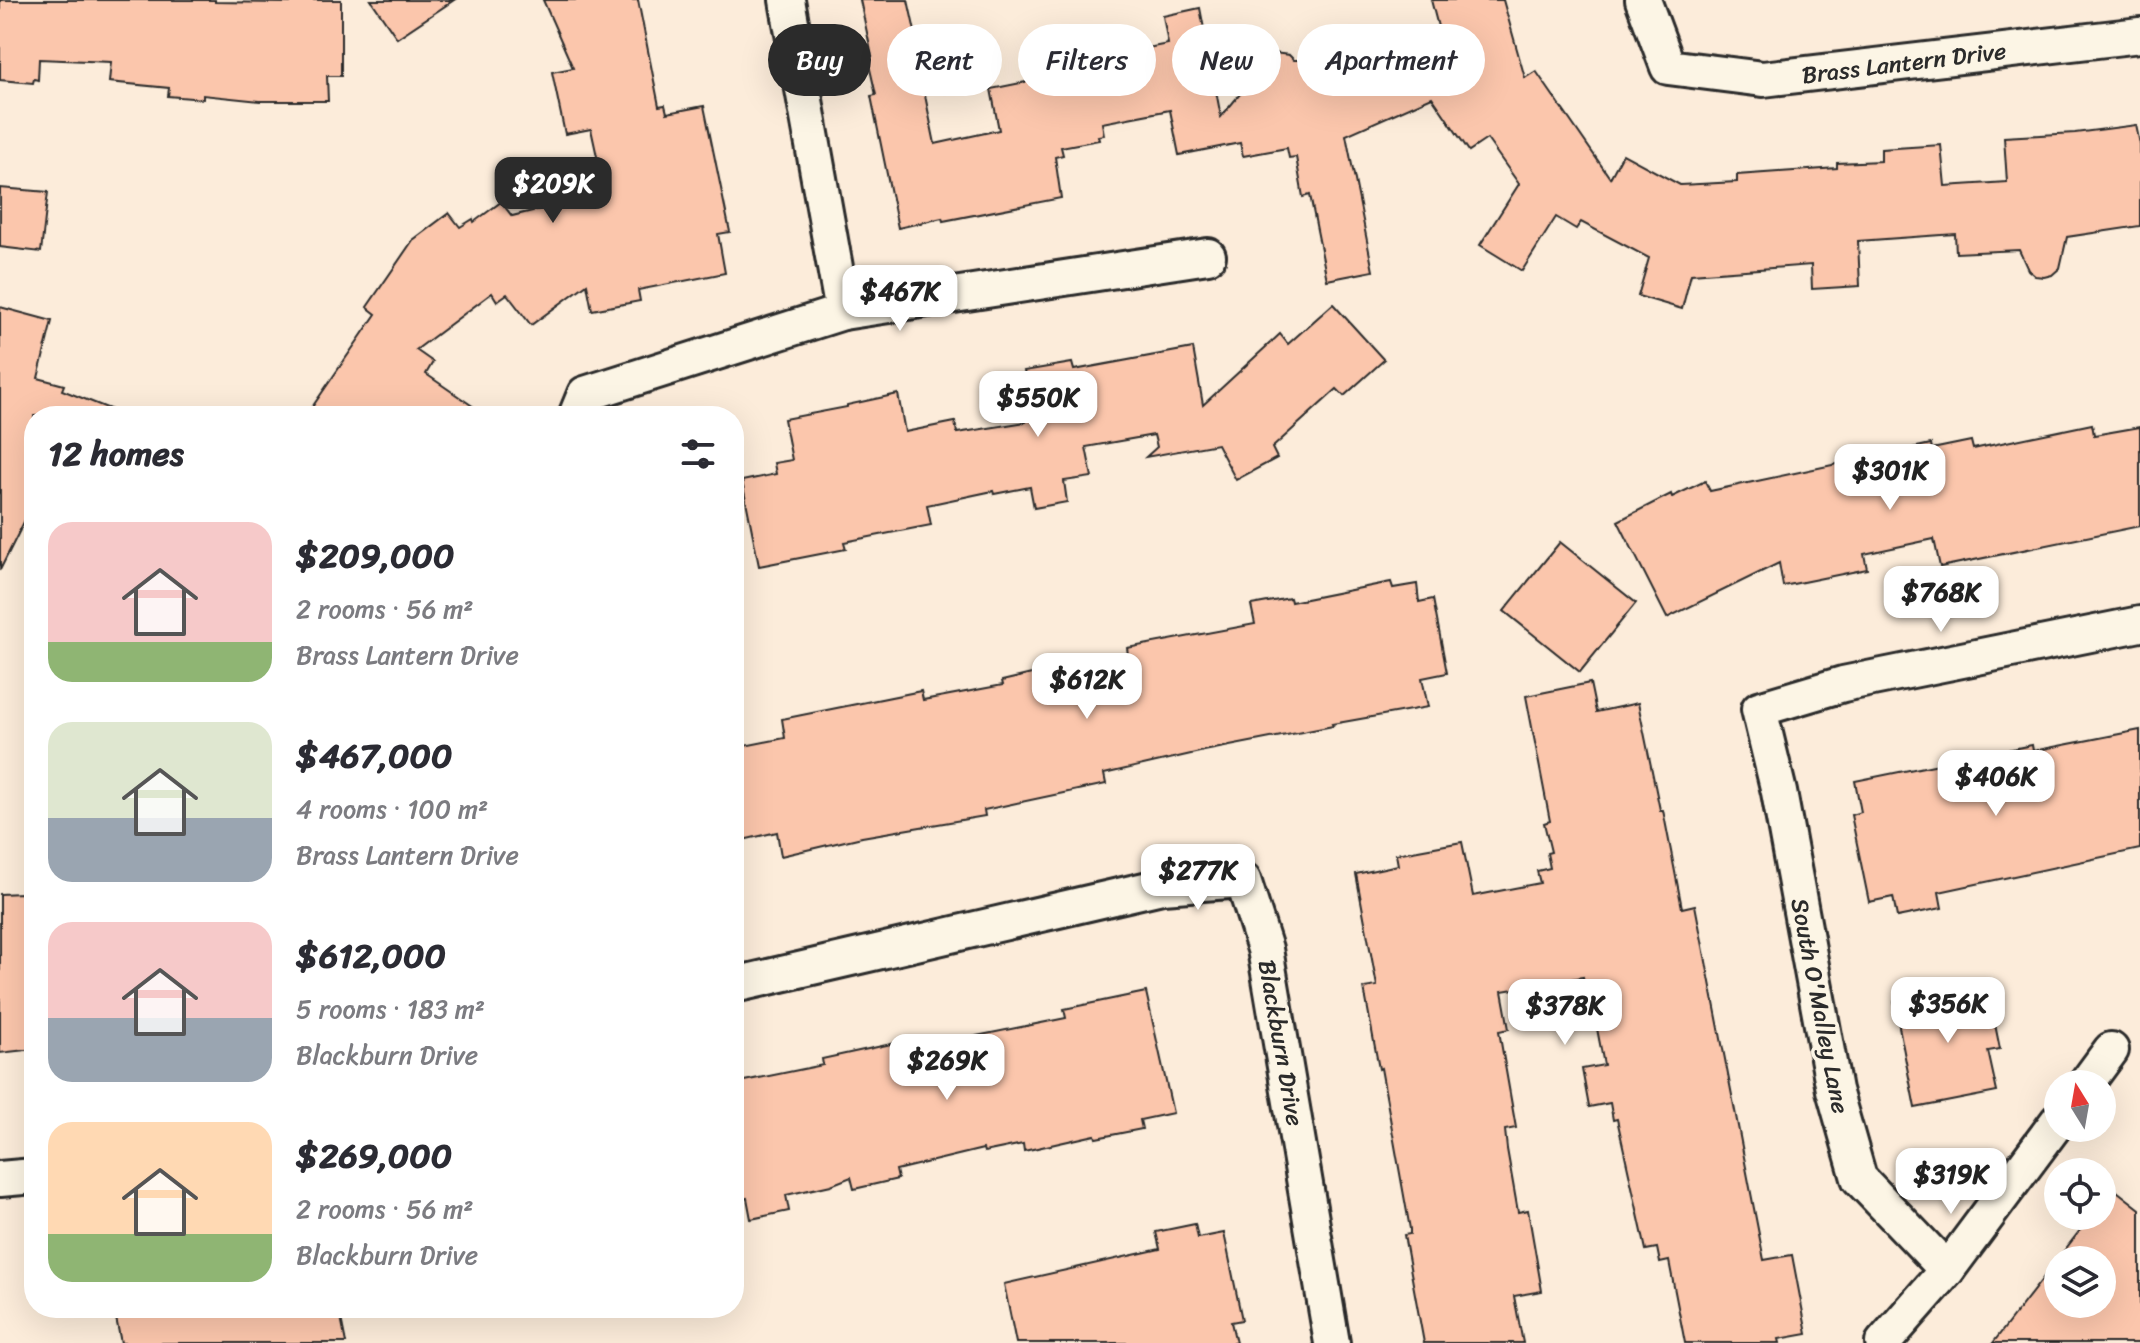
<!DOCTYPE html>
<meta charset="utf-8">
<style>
:root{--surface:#fff;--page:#f7f7f7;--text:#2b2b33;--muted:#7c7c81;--accent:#2b2b2b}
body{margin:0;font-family:Sriracha,sans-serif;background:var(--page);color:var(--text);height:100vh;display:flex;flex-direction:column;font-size:30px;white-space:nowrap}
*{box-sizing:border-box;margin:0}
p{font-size:26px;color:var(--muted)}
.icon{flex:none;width:44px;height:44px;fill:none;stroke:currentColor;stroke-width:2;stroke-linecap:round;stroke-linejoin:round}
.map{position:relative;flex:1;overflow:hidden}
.panel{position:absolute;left:24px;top:406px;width:720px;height:912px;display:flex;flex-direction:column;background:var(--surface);border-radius:32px;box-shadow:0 8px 32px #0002}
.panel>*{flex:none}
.guide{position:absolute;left:768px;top:24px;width:760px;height:72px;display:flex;gap:16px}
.needle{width:52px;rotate:349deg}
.controls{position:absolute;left:2044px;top:1070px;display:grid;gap:16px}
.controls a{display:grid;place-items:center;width:72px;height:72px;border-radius:50%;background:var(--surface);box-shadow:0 8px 32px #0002;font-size:40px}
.price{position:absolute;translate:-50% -68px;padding:0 18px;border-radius:16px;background:#fff;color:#222;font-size:26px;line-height:52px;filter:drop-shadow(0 2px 4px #0008)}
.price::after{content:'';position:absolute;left:50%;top:48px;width:24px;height:18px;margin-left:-12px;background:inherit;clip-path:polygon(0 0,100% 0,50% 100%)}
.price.on{background:var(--accent);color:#fff}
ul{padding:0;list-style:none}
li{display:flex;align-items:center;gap:24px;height:200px;padding:0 24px}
li span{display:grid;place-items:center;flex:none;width:224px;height:160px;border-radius:24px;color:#555}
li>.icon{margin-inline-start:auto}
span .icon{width:96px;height:96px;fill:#fffc;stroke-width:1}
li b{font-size:34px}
h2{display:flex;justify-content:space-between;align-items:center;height:96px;padding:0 24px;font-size:34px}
.pill{padding:0 28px;border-radius:36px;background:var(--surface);box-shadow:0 8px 32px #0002;font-size:28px;line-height:72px}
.pill.on{background:var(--accent);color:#fff}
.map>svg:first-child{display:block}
.building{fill:#fbc6ac;stroke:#2b2b2b;stroke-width:2;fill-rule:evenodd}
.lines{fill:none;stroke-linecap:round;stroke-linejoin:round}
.minor-casing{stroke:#2b2b2b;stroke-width:40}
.minor{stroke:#fcf5e5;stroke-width:34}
.labels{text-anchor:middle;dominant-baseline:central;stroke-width:7;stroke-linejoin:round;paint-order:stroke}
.street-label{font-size:24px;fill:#2b2b2b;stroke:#fcf5e5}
</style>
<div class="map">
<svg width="2140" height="1343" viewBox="0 0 2140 1343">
<rect width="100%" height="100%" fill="#fcecda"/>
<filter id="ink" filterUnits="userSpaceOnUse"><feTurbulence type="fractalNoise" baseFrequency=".0125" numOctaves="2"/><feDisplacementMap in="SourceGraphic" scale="16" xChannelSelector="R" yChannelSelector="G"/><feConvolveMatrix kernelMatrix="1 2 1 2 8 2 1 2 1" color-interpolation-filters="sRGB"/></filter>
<g filter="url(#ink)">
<g class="building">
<path d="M0 0H215V2L290 3V0H341V76H327L328 101H260L203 95V99L168 96 169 88 109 82 111 62 39 59 38 80 34 79 33 83 0 80Z"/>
<path d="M371 0H454L397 38Z"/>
<path d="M543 0H638L659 106 665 105 667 113 704 106 730 232 718 234 725 273 638 290 640 301 592 310 587 284 531 325 507 294 497 301 492 293 416 350 433 362 426 374 487 416H306L376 314 367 307 413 240 449 213 460 227 473 219 474 222 501 202 512 216 605 193 591 129 565 134 552 72 573 68Z"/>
<path d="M860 0H908L916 36 913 37 935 144 999 130 991 89 1036 80 1031 55 1089 43 1092 59 1168 44 1163 16 1200 8 1221 117 1274 53 1289 55 1294 60H1309L1321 73 1335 70 1338 88 1442 42 1431 0H1503L1525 78 1536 71 1610 178 1623 154 1680 185 1737 182V175L1837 168V163L1881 161V149L1941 145 1945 186 2007 182 2004 137 2075 133 2136 125 2140 144V226L2067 237 2060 268 2052 275 2044 277 2035 276 2028 270 2019 250 1956 253 1955 234 1858 241 1860 286 1812 289 1811 265 1691 274 1682 309 1638 296 1649 258 1581 222 1576 229 1556 217 1522 271 1480 245 1519 184 1487 139 1469 151 1432 97 1346 135 1373 271 1327 280 1310 195 1303 197 1296 157 1289 158 1287 148 1243 156 1240 143 1179 155 1170 110 1102 123 1104 135 1098 136 1099 140 1061 147 1063 155 1055 157 1061 198 943 221 942 218 898 228 871 96 876 95 867 56H872Z"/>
<path d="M0 188 48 192 41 252 0 247Z"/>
<path d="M1333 304 1384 360 1344 396 1337 389 1272 448 1277 458 1236 480 1217 444 1146 457 1157 447 1154 435 1086 447 1092 477 1064 481 1067 502 1034 508 1030 487 994 494 993 491 927 505 931 525 844 542 846 549 759 566 742 481 776 474 774 463 792 460 784 419 847 407V405L898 394 905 432 955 422 957 433 1026 422 1025 413 1032 412 1024 371 1072 363 1074 370 1193 348 1203 405 1280 334 1288 344Z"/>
<path d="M0 307 52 321 38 378 64 385 62 390 122 414 34 416V502L0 570Z"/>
<path d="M2092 424 2094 435 2140 427V526L1940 567 1934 539 1864 554 1867 569 1783 586 1779 563 1667 618 1618 521 1671 494 1672 497 1705 481 1710 491 1931 444 1932 449 1971 441 1973 449Z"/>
<path d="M1560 542 1636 603 1580 672 1504 611Z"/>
<path d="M1391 582 1393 588 1417 584 1419 602 1433 599 1447 673 1422 678 1428 707 1332 724 1333 726 1204 751 1104 774 1106 784 984 810 985 816 862 837 781 856 777 832 734 842V748L785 738 782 719 921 691 923 700 1003 685 1002 681 1036 673 1038 686 1130 667 1127 648 1255 624 1251 605 1290 598 1291 602Z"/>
<path d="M1590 683 1596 712 1638 703 1660 810H1663L1682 908 1695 905 1764 1260 1792 1255 1807 1334 1779 1339 1780 1343H1685L1669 1261 1660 1263 1657 1248 1646 1250 1617 1119 1613 1120 1610 1103 1589 1107 1582 1069 1604 1065 1590 992H1586L1583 977 1502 991 1509 1029 1499 1031 1516 1128 1505 1130 1507 1149 1518 1212 1528 1210 1542 1291 1514 1296 1523 1343H1424L1404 1235 1410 1234V1229L1381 1068 1379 1069 1364 988 1377 986 1356 874 1398 865 1396 854 1462 842 1473 896 1540 883 1537 871 1550 868 1547 853 1551 852 1544 823 1550 821 1526 696Z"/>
<path d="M2140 730V849L1939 892 1942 908 1897 917 1893 897 1869 902 1851 815 1861 812 1855 781 2032 745 2033 751Z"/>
<path d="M22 893 34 992V1049L0 1053V894Z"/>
<path d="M1987 985 2000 1049 1988 1051 1997 1092 1915 1108 1894 1001 1951 989 1952 992Z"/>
<path d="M1146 992 1173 1113 1140 1120 1142 1129 1096 1138 1095 1135 1024 1151 1023 1144 984 1152 983 1149 896 1170 898 1179 854 1189 851 1177 831 1185 786 1195 789 1211 751 1219 747 1198 734 1201V1083L823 1065 822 1059 905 1041 907 1050 1066 1018 1064 1009Z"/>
<path d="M2113 1188 2140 1209V1343H1993L2091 1216H2102V1202ZM2058 1260H2102V1304H2058Z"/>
<path d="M1195 1224 1198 1238 1224 1233 1242 1320 1231 1322 1236 1343H1016L1004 1284 1160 1249 1156 1232Z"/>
<path d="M114 1308H339L346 1343H121Z"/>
</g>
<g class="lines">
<defs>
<g id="minor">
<path d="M787 0 843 312"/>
<path d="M1643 0 1668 67 1763 79 2140 35"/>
<path d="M576 416 585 394 843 312 1208 256"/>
<path d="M734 985 1162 886 1243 880 1265 949 1332 1343"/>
<path d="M2086 1084 2111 1050"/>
<path d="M0 1179 34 1176"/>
<path d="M1947 1270 1859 1178 1834 1090 1779 792 1759 709 1843 684 2140 624"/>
<path d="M1883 1343 1947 1270 2058 1121"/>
</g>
</defs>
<use href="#minor" class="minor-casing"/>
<use href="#minor" class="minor"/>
</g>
</g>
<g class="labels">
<g class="street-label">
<text transform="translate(1904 63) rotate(-7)">Brass Lantern Drive</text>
<text transform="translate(1820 1006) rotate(79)">South O'Malley Lane</text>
<text transform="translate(1281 1043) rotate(80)">Blackburn Drive</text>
</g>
</g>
</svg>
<div class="controls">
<a><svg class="needle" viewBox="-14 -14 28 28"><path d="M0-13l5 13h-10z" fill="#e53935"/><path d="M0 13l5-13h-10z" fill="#7c7c81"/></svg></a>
<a><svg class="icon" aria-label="locate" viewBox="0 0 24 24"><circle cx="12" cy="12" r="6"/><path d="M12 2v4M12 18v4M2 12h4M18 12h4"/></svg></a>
<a><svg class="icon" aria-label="layers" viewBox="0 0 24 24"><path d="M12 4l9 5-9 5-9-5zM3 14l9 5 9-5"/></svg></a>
</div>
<b class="price on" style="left:553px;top:225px">$209K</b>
<b class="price" style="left:900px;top:333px">$467K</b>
<b class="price" style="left:1038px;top:439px">$550K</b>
<b class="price" style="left:1890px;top:512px">$301K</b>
<b class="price" style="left:1941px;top:634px">$768K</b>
<b class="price" style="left:1087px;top:721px">$612K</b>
<b class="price" style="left:1996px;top:818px">$406K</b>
<b class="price" style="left:1198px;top:912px">$277K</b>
<b class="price" style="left:1948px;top:1045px">$356K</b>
<b class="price" style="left:1565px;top:1047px">$378K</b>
<b class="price" style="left:947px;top:1102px">$269K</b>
<b class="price" style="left:1951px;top:1216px">$319K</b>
<div class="guide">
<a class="pill on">Buy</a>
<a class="pill">Rent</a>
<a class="pill">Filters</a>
<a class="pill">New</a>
<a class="pill">Apartment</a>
</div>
<section class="panel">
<h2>12 homes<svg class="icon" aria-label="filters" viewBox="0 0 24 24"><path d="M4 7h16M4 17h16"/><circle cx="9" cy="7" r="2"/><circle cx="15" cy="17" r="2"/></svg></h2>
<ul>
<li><span style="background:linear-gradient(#f6c9c9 75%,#8fb573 0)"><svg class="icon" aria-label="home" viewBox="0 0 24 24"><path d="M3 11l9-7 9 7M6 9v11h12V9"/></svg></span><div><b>$209,000</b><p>2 rooms · 56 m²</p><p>Brass Lantern Drive</p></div></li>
<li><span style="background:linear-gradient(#dfe7d0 60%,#9aa5b1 0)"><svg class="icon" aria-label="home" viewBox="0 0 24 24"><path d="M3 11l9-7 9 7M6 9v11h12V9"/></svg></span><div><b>$467,000</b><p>4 rooms · 100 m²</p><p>Brass Lantern Drive</p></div></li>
<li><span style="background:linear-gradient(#f6c9c9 60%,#9aa5b1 0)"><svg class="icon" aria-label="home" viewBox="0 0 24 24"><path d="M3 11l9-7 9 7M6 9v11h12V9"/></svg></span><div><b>$612,000</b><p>5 rooms · 183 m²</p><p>Blackburn Drive</p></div></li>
<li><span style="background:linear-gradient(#ffd9b3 70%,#8fb573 0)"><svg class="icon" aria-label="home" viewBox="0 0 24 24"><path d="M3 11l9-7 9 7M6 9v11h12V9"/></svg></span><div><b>$269,000</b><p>2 rooms · 56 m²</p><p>Blackburn Drive</p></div></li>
</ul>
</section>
</div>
